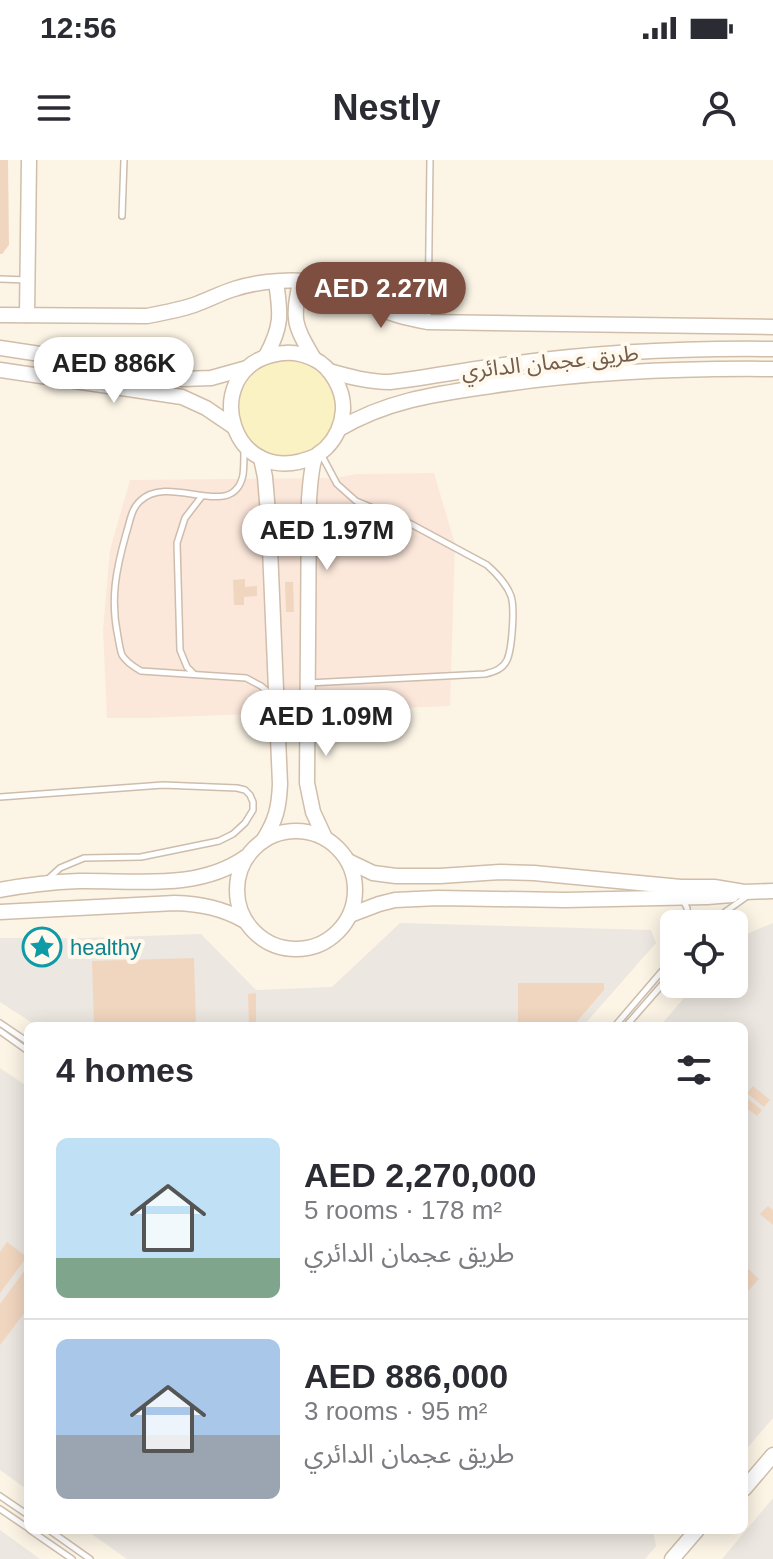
<!DOCTYPE html>
<meta charset="utf-8">
<style>
:root{--surface:#fff;--page:#f2f2f3;--text:#2b2b33;--muted:#7c7c81;--line:#e1e1e2;--accent:#7e4f40}
body{margin:0;font-family:Arial,"Noto Sans Arabic",sans-serif;background:var(--page);color:var(--text);height:100vh;display:flex;flex-direction:column;font-size:30px;white-space:nowrap}
*{box-sizing:border-box;margin:0}
p{font-size:26px;color:var(--muted)}
.icon{flex:none;width:44px;height:44px;fill:none;stroke:currentColor;stroke-width:2;stroke-linecap:round;stroke-linejoin:round}
.map{position:relative;flex:1;overflow:hidden}
.panel{position:absolute;left:24px;top:862px;width:724px;height:512px;display:flex;flex-direction:column;background:var(--surface);border-radius:12px;box-shadow:0 4px 20px #0003}
.panel>*{flex:none}
.controls{position:absolute;left:660px;top:750px;display:grid;gap:16px}
.controls a{display:grid;place-items:center;width:88px;height:88px;border-radius:12px;background:var(--surface);box-shadow:0 4px 20px #0003;font-size:40px}
.price{position:absolute;translate:-50% -68px;padding:0 18px;border-radius:28px;background:#fff;color:#222;font-size:26px;line-height:52px;filter:drop-shadow(0 2px 4px #0008)}
.price::after{content:'';position:absolute;left:50%;top:48px;width:24px;height:18px;margin-left:-12px;background:inherit;clip-path:polygon(0 0,100% 0,50% 100%)}
.price.on{background:var(--accent);color:#fff}
ul{padding:0;list-style:none}
li{display:flex;align-items:center;gap:24px;height:200px;padding:0 32px}
li+li{border-top:2px solid var(--line)}
li span{display:grid;place-items:center;flex:none;width:224px;height:160px;border-radius:12px;color:#555}
li>.icon{margin-inline-start:auto}
span .icon{width:96px;height:96px;fill:#fffc;stroke-width:1}
li b{font-size:34px}
h2{display:flex;justify-content:space-between;align-items:center;height:96px;padding:0 32px;font-size:34px}
.status{display:flex;justify-content:space-between;align-items:center;height:56px;padding:0 40px;background:var(--surface);direction:ltr}
.status svg{height:22px;fill:currentColor}
header{display:flex;justify-content:space-between;align-items:center;height:104px;padding:0 32px;background:var(--surface);font-size:36px;font-weight:700}
.map>svg:first-child{display:block}
.commercial{fill:#fce7db}
.industrial{fill:#ece7e0}
.sand{fill:#faf2c2}
.building{fill:#f1d6bf}
.lines{fill:none;stroke-linecap:round;stroke-linejoin:round}
.lane-casing{stroke:#cdbdad;stroke-width:8}
.secondary-casing{stroke:#d0beaa;stroke-width:17}
.lane{stroke:#fff;stroke-width:5}
.secondary{stroke:#fff;stroke-width:14}
.labels{text-anchor:middle;dominant-baseline:central;stroke-width:8;stroke-linejoin:round;paint-order:stroke}
.street-label{font-size:22px;fill:#755d4b;stroke:#fff9ed}
.culture-label{font-size:22px;fill:#0d838f;stroke:#fff9ed;text-anchor:start}
</style>
<div class="status"><b>12:56</b><svg viewBox="0 0 49 12"><path d="M0 12V9h3v3zM5 12V6h3v6zM10 12V3h3v9zM15 12V0h3v12zM26 1h20v11H26zM47 4h2v5h-2z"/></svg></div>
<header><svg class="icon" aria-label="menu" viewBox="0 0 24 24"><path d="M4 6h16M4 12h16M4 18h16"/></svg>Nestly<svg class="icon" aria-label="person" viewBox="0 0 24 24"><circle cx="12" cy="8" r="4"/><path d="M4 21q1-7 8-7t8 7"/></svg></header>
<div class="map">
<svg width="773" height="1399" viewBox="0 0 773 1399">
<rect width="100%" height="100%" fill="#fcf5e6"/>
<path class="commercial" d="M434 313 455 384 450 546 148 558H107L103 470 110 390 130 320 336 318 356 314Z"/>
<g class="industrial">
<path d="M400 763 651 770 656 783 583 866H37L0 842V778H83L201 774 256 830 332 827Z"/>
<path d="M773 763V1258L744 1292V866H660L696 824H734V779Z"/>
<path d="M0 908 28 927V1330L0 1310Z"/>
<path d="M773 1338V1399H722Z"/>
<path d="M0 1370 40 1399H0Z"/>
<path d="M86 1370H653L656 1386 645 1399H127Z"/>
</g>
<circle class="sand" cx="287" cy="248" r="49"/>
<g class="building">
<path d="M0 0H8L9 85 2 94H0Z"/>
<path d="M245 419V427L257 426V436L244 437V445H234L233 420Z"/>
<path d="M285 422H293L294 452H286Z"/>
<path d="M194 798 196 866H94L92 801Z"/>
<path d="M518 823H604V830L573 866H518Z"/>
<path d="M256 833V866H249L248 834Z"/>
<path d="M753 926 770 940 764 947 747 933Z"/>
<path d="M744 936 762 950 757 956 744 946Z"/>
<path d="M768 1046 773 1050V1065L760 1054Z"/>
<path d="M7 1082 27 1097 0 1133V1092Z"/>
<path d="M744 1105 759 1119 744 1135Z"/>
<path d="M28 1106V1148L0 1185V1144Z"/>
</g>
<g class="lines">
<defs>
<g id="lane">
<path d="M122 56 124 0"/>
<path d="M0 119 27 120"/>
<path d="M428 161 430 0"/>
<path d="M244 290C244 298 244 307 243 315 233 363 170 312 140 341 131 349 130 362 126 374 116 410 110 439 118 477 119 482 120 490 122 495 126 502 134 507 141 511L246 518 261 526 274 537"/>
<path d="M194 514 187 507 180 490 177 383 185 358 202 336"/>
<path d="M308 523 485 514C494 512 503 509 507 500 512 489 515 448 511 436 506 423 497 414 487 405L409 363 356 341 337 324 321 294"/>
<path d="M0 637 163 625 237 628 245 630 250 635 253 642V650L245 663 233 674 219 681 141 697 84 698 60 708 48 719"/>
<path d="M682 738 687 748 688 764"/>
<path d="M713 764 725 752 746 737"/>
<path d="M0 863 28 882"/>
<path d="M615 866 674 797"/>
<path d="M626 866 674 811"/>
<path d="M0 871 28 891"/>
<path d="M0 1336 28 1355"/>
<path d="M0 1349 28 1368"/>
<path d="M30 1370 72 1399"/>
<path d="M49 1370 90 1399"/>
</g>
<g id="secondary">
<path d="M300 122C292 162 294 164 314 199"/>
<path d="M0 155 147 156C163 153 179 150 194 145 208 140 221 133 234 129 261 120 298 118 326 124 346 129 362 141 381 149 396 156 412 159 428 162L773 167"/>
<path d="M27 155 29 0"/>
<path d="M0 188 73 199 182 219 211 218 247 208"/>
<path d="M266 196C282 166 281 155 276 122"/>
<path d="M0 210 182 237 206 248 234 267"/>
<path d="M329 211C350 217 369 222 390 222 431 217 471 209 511 204 598 192 686 188 773 189"/>
<path d="M339 269C388 240 436 234 491 226 585 212 679 208 773 209"/>
<path d="M316 296C230 334 199 213 272 195 286 191 300 192 314 199 331 207 344 230 343 250 342 264 336 278 326 288 323 291 319 293 316 296 311 304 310 328 309 339L307 623 313 652 325 678"/>
<path d="M261 298 265 317 269 365 280 624C279 648 276 660 263 681"/>
<circle cx="296" cy="730" r="59"/>
<path d="M348 701 373 713 396 716H440L500 712 534 713 681 727H714L744 732 773 731"/>
<path d="M0 730C26 725 52 722 79 721 135 720 198 731 246 697"/>
<path d="M0 752 175 743C201 744 222 748 245 761"/>
<path d="M350 755 379 744 395 740 438 738 565 740 707 737 732 735"/>
<path d="M744 1329 773 1295"/>
<path d="M672 1399 697 1370"/>
</g>
</defs>
<use href="#lane" class="lane-casing"/>
<use href="#secondary" class="secondary-casing"/>
<use href="#lane" class="lane"/>
<use href="#secondary" class="secondary"/>
</g>
<defs>
<symbol id="sight-ring" viewBox="-11 -11 22 22"><circle r="9.5" fill="#fff9ed" stroke="#0f9aa8" stroke-width="1.5"/><path d="M0-6L1.8-2.2L6-1.7L2.9 1.2L3.7 5.4L0 3.3L-3.7 5.4L-2.9 1.2L-6-1.7L-1.8-2.2Z" fill="#0f9aa8"/></symbol>
</defs>
<g fill-rule="evenodd">
<use href="#sight-ring" x="20" y="765" width="44" height="44"/>
</g>
<g class="labels">
<g class="street-label">
<text transform="translate(550 202) rotate(-6)">طريق عجمان الدائري</text>
</g>
<g class="culture-label">
<text x="70" y="787">healthy</text>
</g>
</g>
</svg>
<div class="controls">
<a><svg class="icon" aria-label="locate" viewBox="0 0 24 24"><circle cx="12" cy="12" r="6"/><path d="M12 2v4M12 18v4M2 12h4M18 12h4"/></svg></a>
</div>
<b class="price on" style="left:381px;top:170px">AED 2.27M</b>
<b class="price" style="left:114px;top:245px">AED 886K</b>
<b class="price" style="left:327px;top:412px">AED 1.97M</b>
<b class="price" style="left:326px;top:598px">AED 1.09M</b>
<section class="panel">
<h2>4 homes<svg class="icon" aria-label="filters" viewBox="0 0 24 24"><path d="M4 7h16M4 17h16"/><circle cx="9" cy="7" r="2"/><circle cx="15" cy="17" r="2"/></svg></h2>
<ul>
<li><span style="background:linear-gradient(#bfe0f5 75%,#7fa58c 0)"><svg class="icon" aria-label="home" viewBox="0 0 24 24"><path d="M3 11l9-7 9 7M6 9v11h12V9"/></svg></span><div><b>AED 2,270,000</b><p>5 rooms · 178 m²</p><p>طريق عجمان الدائري</p></div></li>
<li><span style="background:linear-gradient(#a9c7e8 60%,#9aa5b1 0)"><svg class="icon" aria-label="home" viewBox="0 0 24 24"><path d="M3 11l9-7 9 7M6 9v11h12V9"/></svg></span><div><b>AED 886,000</b><p>3 rooms · 95 m²</p><p>طريق عجمان الدائري</p></div></li>
</ul>
</section>
</div>
